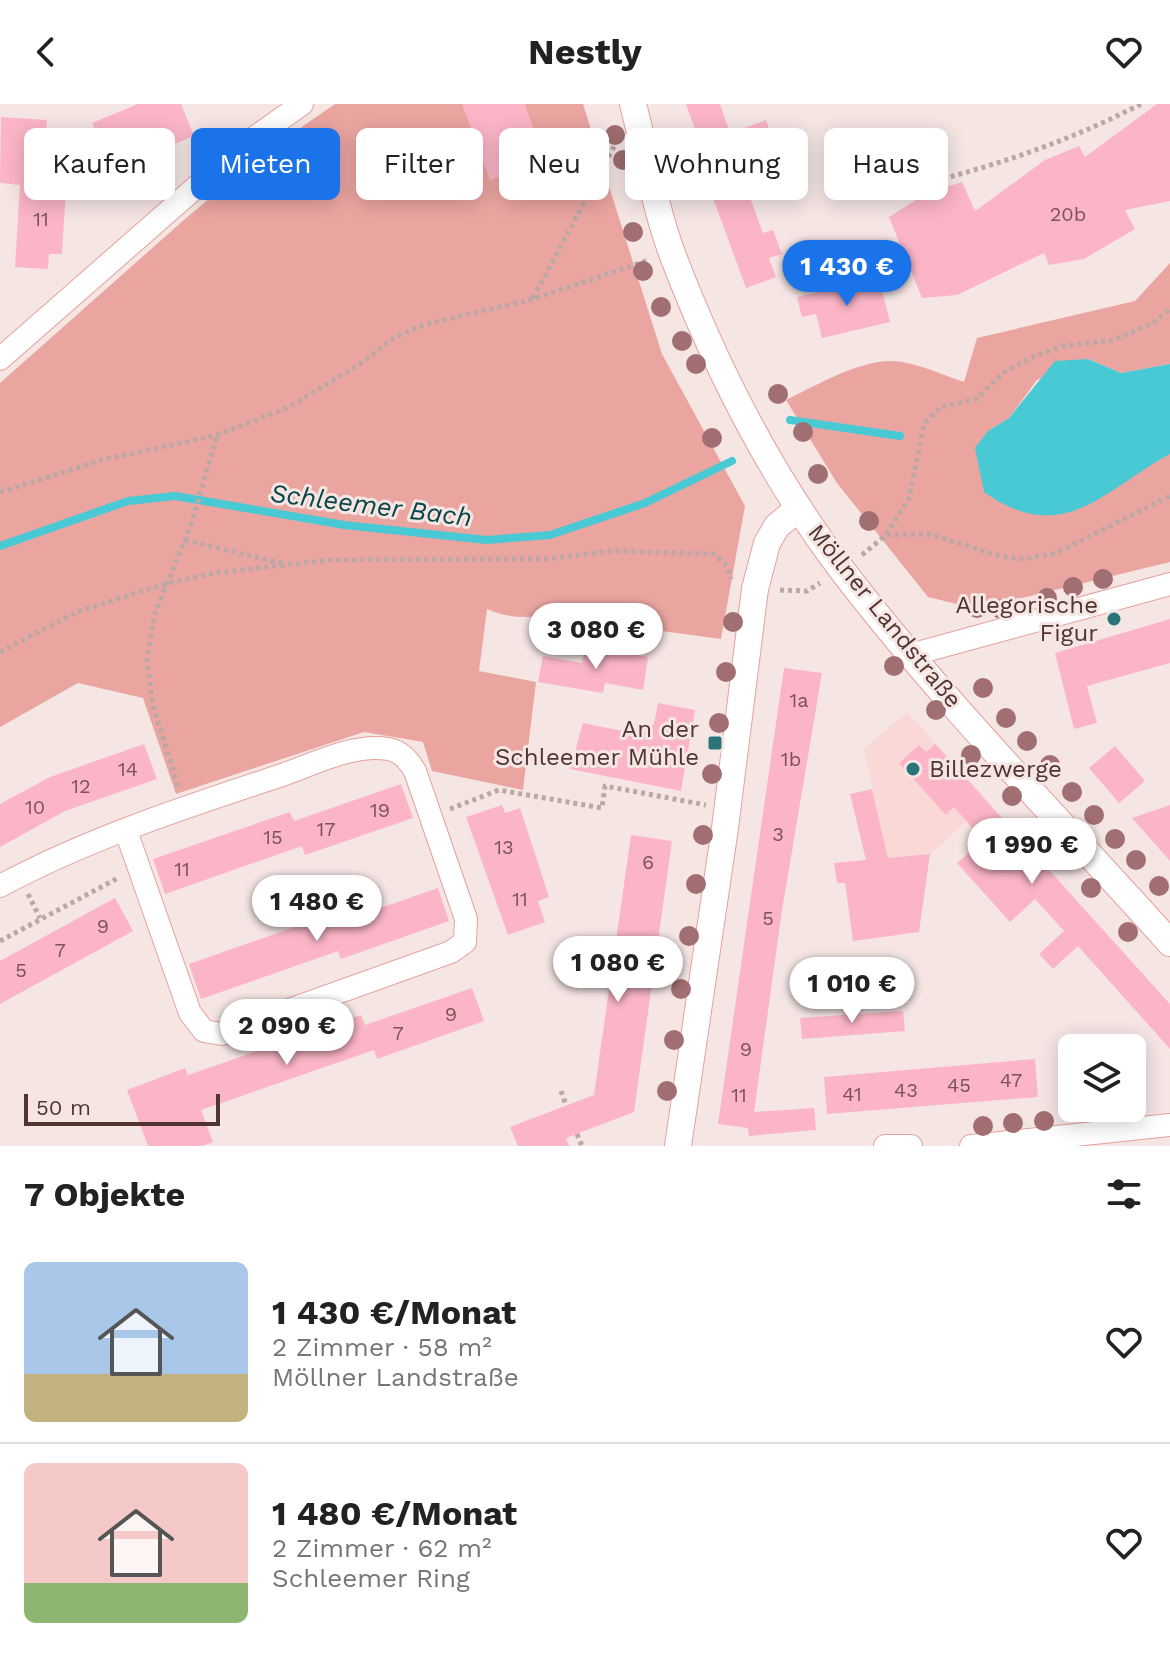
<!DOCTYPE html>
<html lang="de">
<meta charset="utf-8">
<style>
:root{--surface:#fff;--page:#f2f2f2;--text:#222;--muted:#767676;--line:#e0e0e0;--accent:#1a73e8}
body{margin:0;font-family:"Work Sans",sans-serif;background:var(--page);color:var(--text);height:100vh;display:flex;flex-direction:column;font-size:30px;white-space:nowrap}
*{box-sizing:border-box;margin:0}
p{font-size:26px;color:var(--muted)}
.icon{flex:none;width:44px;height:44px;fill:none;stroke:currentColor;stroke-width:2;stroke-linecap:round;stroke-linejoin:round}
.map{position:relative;height:1042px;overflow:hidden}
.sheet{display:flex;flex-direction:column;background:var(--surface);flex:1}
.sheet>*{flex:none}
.guide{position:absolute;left:24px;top:24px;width:1122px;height:72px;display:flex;gap:16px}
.fabs{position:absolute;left:1058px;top:930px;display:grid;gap:16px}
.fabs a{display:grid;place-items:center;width:88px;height:88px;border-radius:12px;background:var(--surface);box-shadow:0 4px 20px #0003;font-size:40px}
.scale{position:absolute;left:24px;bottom:20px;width:196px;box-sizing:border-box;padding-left:8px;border:4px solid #503432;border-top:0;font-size:22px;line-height:28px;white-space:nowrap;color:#503432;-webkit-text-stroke:6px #f5e6e4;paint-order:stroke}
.price{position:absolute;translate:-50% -68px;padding:0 18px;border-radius:28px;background:#fff;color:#222;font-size:26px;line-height:52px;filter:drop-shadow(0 2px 4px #0008)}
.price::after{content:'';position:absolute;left:50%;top:48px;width:24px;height:18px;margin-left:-12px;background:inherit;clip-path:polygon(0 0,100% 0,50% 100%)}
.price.active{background:var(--accent);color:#fff}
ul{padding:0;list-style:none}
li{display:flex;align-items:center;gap:24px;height:200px;padding:0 24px}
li+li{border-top:2px solid var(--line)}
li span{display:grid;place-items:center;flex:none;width:224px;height:160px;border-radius:12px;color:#555}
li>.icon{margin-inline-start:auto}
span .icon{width:96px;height:96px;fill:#fffc;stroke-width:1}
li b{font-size:34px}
h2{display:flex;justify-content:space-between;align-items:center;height:96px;padding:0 24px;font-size:34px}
.chip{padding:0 28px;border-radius:12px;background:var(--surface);box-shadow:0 4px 20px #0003;font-size:28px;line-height:72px}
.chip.active{background:var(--accent);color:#fff}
header{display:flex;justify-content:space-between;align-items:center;height:104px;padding:0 24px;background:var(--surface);font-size:36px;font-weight:700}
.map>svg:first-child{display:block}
.built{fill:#fad8d6}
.green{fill:#eba5a1}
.water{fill:#49c9d4}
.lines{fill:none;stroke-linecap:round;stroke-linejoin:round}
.stream{stroke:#49c9d4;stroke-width:8}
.building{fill:#fbb5c6}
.minor-casing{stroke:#e6a09c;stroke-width:24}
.tertiary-casing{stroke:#e6a09c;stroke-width:28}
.path{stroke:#bba7a5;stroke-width:5;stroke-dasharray:4 4;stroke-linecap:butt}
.minor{stroke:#fff;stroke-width:22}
.tertiary{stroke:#fff;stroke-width:26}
.tree{fill:#a16e71}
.poi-dot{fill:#2a747a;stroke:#f5e6e4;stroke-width:3}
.labels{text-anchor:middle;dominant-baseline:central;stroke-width:6;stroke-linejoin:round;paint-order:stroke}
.number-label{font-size:20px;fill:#7b5457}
.poi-label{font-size:24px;fill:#503432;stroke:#f5e6e4;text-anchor:end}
.street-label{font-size:24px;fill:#503432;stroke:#f5e6e4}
.water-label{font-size:26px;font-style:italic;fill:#084448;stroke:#f5e6e4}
</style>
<header><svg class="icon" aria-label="back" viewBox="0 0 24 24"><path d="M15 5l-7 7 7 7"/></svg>Nestly<svg class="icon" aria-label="heart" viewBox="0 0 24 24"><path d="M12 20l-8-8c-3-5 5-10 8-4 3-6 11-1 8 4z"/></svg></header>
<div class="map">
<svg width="1170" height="1042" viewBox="0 0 1170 1042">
<rect width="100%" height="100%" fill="#f5e6e4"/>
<path class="built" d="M907 608 989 698 930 750 888 754 864 645Z"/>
<g class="green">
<path d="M335 0H583L662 250 745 402 721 535 544 511C525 515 505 513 487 505L479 567 536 578 523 686 432 667 423 638 364 628 176 690 143 594 78 579 0 623V279L185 115 264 49Z"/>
<path d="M1170 159V260L1121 269 1088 255 1037 276 1009 314 988 327 1154 358 1170 350V458L977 505 928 493 837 379 786 296C815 282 847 263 879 258 906 253 939 270 964 278L977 234 1135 197Z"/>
</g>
<path class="water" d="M1088 255 1121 269 1170 260V350C1102 387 1063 444 984 388L975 344 988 327 1009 314 1055 257Z"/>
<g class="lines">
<g class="stream">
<path d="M790 316 900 332"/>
<path d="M0 442 128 397 175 392 344 421 487 436 550 431 645 399 732 357"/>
</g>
</g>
<g class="building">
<path d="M138 0H181L194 32 111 66 92 19Z"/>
<path d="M462 0H525L544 55 490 76Z"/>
<path d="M686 0H720L730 29 766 16 774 39 735 53 763 129 773 126 782 150 769 154 776 173 746 184 702 64 708 62Z"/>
<path d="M1157 0H1170V97L1125 106 1135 125 1084 155 1049 161 1044 149 957 191 922 194 889 113 927 89 962 78 975 107 1045 56 1079 42 1085 53Z"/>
<path d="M1 13 47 16 42 82 66 84 62 150H49L48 165 15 163 20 81 0 79Z"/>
<path d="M879 174 890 218 822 234 816 210 802 213 797 193Z"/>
<path d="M1170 515V559L1087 582 1097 619 1074 625 1055 549Z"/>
<path d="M591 542 648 553 643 586 605 579 603 589 538 578 543 552 582 559 584 549 590 550Z"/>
<path d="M784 564 822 569 782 806 754 1008 814 1004 816 1026 749 1032 748 1024 718 1020Z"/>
<path d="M658 599 695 606 681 687 570 665 583 619 633 629 654 620Z"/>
<path d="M144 640 157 675 65 707 0 743V700L50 673Z"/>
<path d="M935 640 1170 900V945L1078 842 1053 865 1039 850 1064 827 1035 795 1010 818 957 759 971 747 977 746 975 743 983 736 954 703 946 711 899 659 919 641 926 648Z"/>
<path d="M1115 642 1145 677 1119 699 1089 664Z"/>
<path d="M401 680 413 714 305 751 302 742 165 790 153 755 290 708 294 717Z"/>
<path d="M872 685 888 754 930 750 919 828 853 837 845 779H837L834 759 866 756 850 690Z"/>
<path d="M502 701 505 709 520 704 549 793 538 797 545 818 508 831 466 713Z"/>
<path d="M1170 701V757L1132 714Z"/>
<path d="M631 731 672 737 634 1008 566 1034 569 1042H518L510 1023 594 991Z"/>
<path d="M438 784 449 817 341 855 338 847 201 895 189 860 326 812 329 822Z"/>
<path d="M115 794 133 827 0 900V857Z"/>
<path d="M472 884 484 917 377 955 374 946 201 1006 213 1038 202 1042H148L127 986 185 964 188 971 361 911 365 921Z"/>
<path d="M903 907 905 927 802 935 800 914Z"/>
<path d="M1035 955 1038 993 827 1010 824 973Z"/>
</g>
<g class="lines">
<defs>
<g id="minor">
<path d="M0 255 244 41 302 0"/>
<path d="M910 551 1170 480"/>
<path d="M0 782C89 734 186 703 282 671 314 660 354 639 388 645 401 647 408 656 415 667L466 815 465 838 451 848 222 930 204 927 190 909 126 727"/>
<path d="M885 1042H911"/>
<path d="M971 1042 1170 1021"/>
</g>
<g id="tertiary">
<path d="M633 0C646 50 655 104 673 152 715 262 771 372 842 466 942 597 1060 716 1170 839"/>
<path d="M678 1042 725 724 755 485 767 439 777 422 799 404"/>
</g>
</defs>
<use href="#minor" class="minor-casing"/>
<use href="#tertiary" class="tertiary-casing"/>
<g class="path">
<path d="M912 83C994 62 1066 39 1141 0"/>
<path d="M533 194 617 37"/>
<path d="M0 388 102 356 217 331 289 303 360 260 395 233 423 221 533 195 649 156"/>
<path d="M887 431 930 430 1000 452 1024 455 1056 449 1170 392"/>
<path d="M185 436 285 460"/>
<path d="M862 451 886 431 909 394 924 320 941 303 976 295 1004 268 1037 251 1063 242 1114 236 1153 219 1170 205"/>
<path d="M780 486 807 487 820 479"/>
<path d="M0 548 77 508 168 479 215 469 329 456 545 455 612 447 714 450 727 462 731 475"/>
<path d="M178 682 153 602 147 556 155 509 192 418 217 332"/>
<path d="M450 705 499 686 602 704 605 682 706 701"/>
<path d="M28 790 40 814"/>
<path d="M0 837 120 773"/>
<path d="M561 987 566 1001"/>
<path d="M577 1030 582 1042"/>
</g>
<use href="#minor" class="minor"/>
<use href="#tertiary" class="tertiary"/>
</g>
<g class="tree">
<circle cx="615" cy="31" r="10"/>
<circle cx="623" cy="56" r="10"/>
<circle cx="633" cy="128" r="10"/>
<circle cx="643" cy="167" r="10"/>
<circle cx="661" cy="203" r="10"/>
<circle cx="682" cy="237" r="10"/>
<circle cx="696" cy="260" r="10"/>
<circle cx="778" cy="290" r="10"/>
<circle cx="803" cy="328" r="10"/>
<circle cx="712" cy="334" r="10"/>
<circle cx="818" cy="370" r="10"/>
<circle cx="869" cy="417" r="10"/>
<circle cx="1103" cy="475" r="10"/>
<circle cx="1073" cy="483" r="10"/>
<circle cx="1047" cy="494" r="10"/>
<circle cx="977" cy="504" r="10"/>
<circle cx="1001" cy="505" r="10"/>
<circle cx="733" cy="518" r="10"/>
<circle cx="894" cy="562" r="10"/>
<circle cx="726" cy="568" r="10"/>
<circle cx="983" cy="584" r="10"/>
<circle cx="936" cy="606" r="10"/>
<circle cx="1006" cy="614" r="10"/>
<circle cx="719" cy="619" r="10"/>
<circle cx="1027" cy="637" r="10"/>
<circle cx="971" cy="651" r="10"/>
<circle cx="1050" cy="661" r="10"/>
<circle cx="712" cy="670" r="10"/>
<circle cx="1072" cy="688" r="10"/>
<circle cx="1012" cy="692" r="10"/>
<circle cx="1094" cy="711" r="10"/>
<circle cx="703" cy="731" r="10"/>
<circle cx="1115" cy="735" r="10"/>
<circle cx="1051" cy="740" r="10"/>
<circle cx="1136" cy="756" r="10"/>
<circle cx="696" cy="780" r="10"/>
<circle cx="1159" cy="782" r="10"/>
<circle cx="1091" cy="784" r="10"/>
<circle cx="1128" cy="828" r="10"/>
<circle cx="689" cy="832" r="10"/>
<circle cx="681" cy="885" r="10"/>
<circle cx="674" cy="936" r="10"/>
<circle cx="667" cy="987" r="10"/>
<circle cx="1044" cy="1017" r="10"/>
<circle cx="1013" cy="1019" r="10"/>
<circle cx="983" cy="1022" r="10"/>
</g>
<g class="poi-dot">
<circle cx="1114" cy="515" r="8"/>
<rect x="707" y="631" width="16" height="16" rx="4"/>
<circle cx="913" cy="665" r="8"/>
</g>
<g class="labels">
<g class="number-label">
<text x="1068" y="110">20b</text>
<text x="41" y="115">11</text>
<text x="799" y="596">1a</text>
<text x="791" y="655">1b</text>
<text x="128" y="665">14</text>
<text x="81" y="682">12</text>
<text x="35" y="703">10</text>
<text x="380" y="706">19</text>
<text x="326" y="725">17</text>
<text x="778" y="730">3</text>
<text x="273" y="733">15</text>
<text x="504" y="743">13</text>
<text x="648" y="758">6</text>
<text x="182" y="765">11</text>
<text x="520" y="795">11</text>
<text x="768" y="814">5</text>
<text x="103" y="822">9</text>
<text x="60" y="846">7</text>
<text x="21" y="866">5</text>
<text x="451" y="910">9</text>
<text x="398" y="929">7</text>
<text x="746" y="945">9</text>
<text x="1011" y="976">47</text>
<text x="959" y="981">45</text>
<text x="906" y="986">43</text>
<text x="852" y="990">41</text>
<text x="739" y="991">11</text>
</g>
<g class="poi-label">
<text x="1098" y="501">Allegorische<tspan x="1098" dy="28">Figur</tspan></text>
<text x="699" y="625">An der<tspan x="699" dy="28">Schleemer Mühle</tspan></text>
<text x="929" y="665" text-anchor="start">Billezwerge</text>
</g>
<g class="street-label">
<text transform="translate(885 512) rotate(51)">Möllner Landstraße</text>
</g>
<g class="water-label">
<text transform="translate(371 401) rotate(7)">Schleemer Bach</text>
</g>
</g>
</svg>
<div class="fabs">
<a><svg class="icon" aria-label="layers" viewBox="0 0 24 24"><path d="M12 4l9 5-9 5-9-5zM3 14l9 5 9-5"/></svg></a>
</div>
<div class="scale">50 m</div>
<b class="price active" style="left:847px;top:204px">1 430 €</b>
<b class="price" style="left:596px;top:567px">3 080 €</b>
<b class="price" style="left:1032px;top:782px">1 990 €</b>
<b class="price" style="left:317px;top:839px">1 480 €</b>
<b class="price" style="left:618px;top:900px">1 080 €</b>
<b class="price" style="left:852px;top:921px">1 010 €</b>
<b class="price" style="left:287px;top:963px">2 090 €</b>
<div class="guide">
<a class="chip">Kaufen</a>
<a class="chip active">Mieten</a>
<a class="chip">Filter</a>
<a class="chip">Neu</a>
<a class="chip">Wohnung</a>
<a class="chip">Haus</a>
</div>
</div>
<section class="sheet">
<h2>7 Objekte<svg class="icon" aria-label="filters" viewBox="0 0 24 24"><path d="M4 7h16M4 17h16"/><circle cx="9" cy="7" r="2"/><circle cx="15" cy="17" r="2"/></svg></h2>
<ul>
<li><span style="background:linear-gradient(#a9c7e8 70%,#c2b280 0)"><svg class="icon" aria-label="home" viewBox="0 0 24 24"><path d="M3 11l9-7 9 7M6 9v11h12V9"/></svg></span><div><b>1 430 €/Monat</b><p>2 Zimmer · 58 m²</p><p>Möllner Landstraße</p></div><svg class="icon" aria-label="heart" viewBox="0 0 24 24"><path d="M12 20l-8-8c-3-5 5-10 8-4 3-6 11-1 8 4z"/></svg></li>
<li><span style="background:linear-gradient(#f6c9c9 75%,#8fb573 0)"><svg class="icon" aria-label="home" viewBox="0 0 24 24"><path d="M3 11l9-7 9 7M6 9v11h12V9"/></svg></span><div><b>1 480 €/Monat</b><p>2 Zimmer · 62 m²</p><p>Schleemer Ring</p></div><svg class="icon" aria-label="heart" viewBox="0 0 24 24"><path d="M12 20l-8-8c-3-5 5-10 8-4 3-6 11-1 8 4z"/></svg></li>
</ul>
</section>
